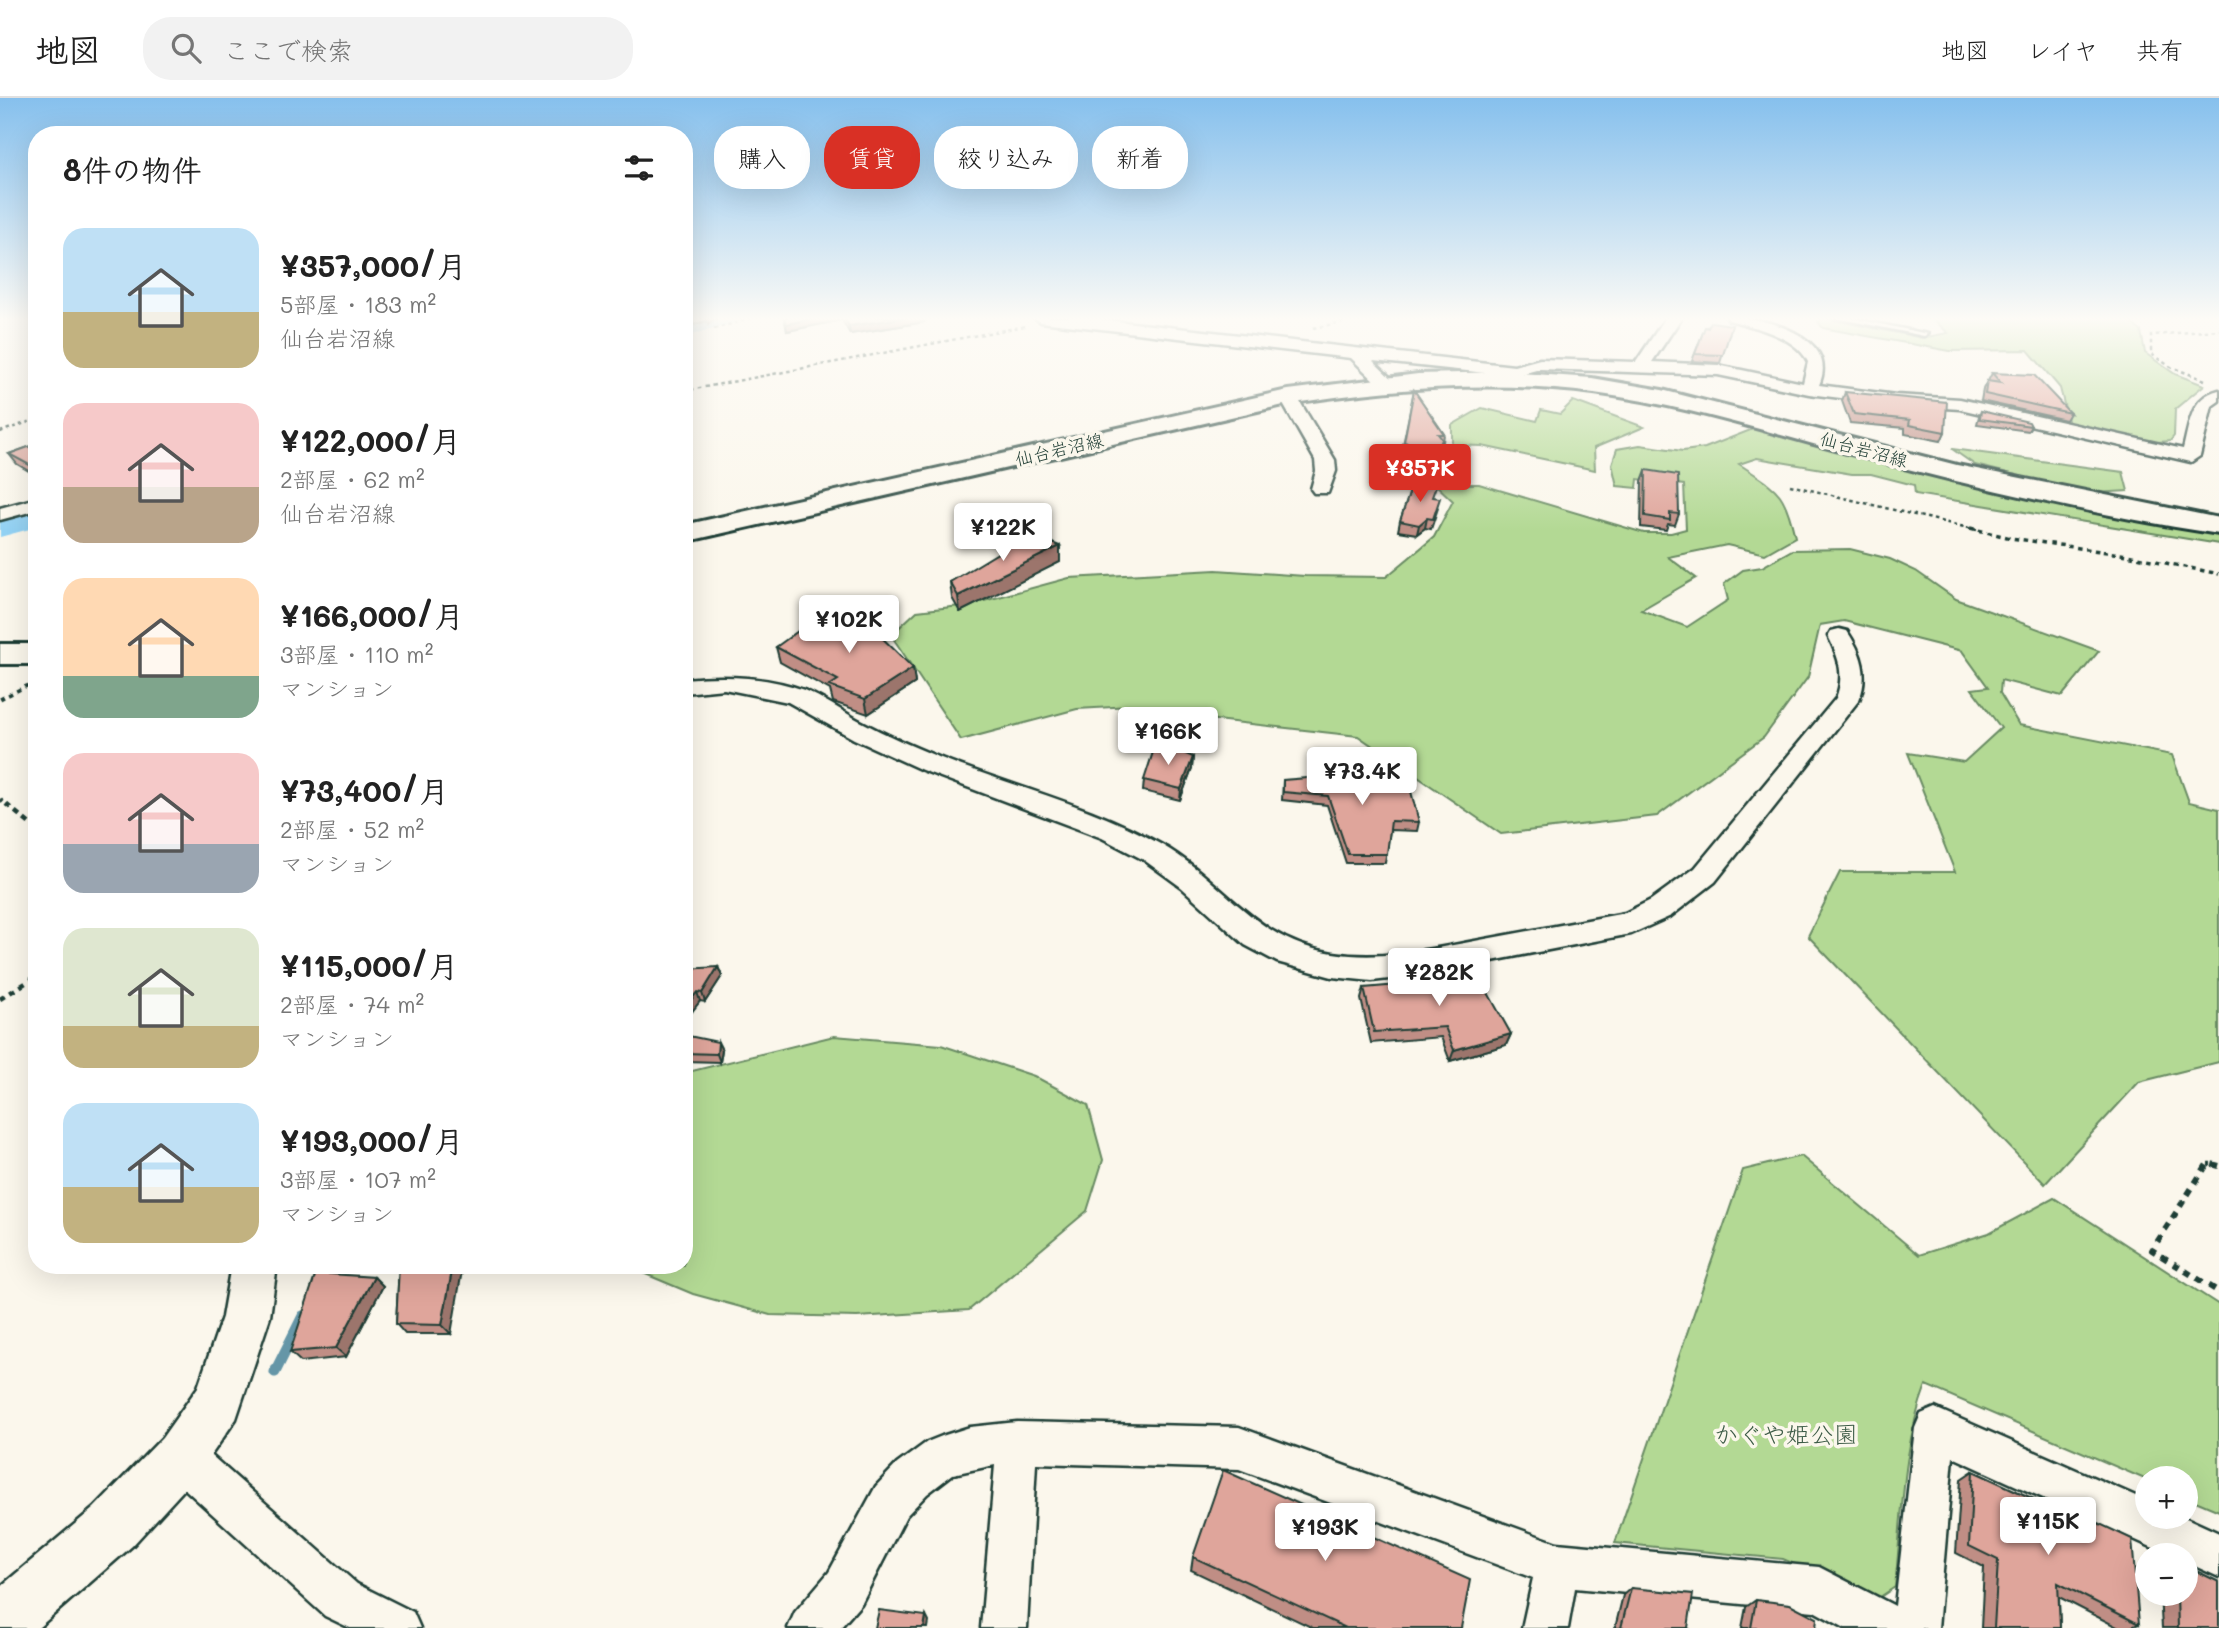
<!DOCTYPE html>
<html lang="ja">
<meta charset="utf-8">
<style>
:root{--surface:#fff;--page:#f2f2f2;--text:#222;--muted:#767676;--line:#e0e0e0;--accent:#d93025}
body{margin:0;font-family:Mali,"Klee One",sans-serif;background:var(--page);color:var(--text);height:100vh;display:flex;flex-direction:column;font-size:26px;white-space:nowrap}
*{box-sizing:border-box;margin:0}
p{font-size:23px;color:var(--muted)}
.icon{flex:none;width:38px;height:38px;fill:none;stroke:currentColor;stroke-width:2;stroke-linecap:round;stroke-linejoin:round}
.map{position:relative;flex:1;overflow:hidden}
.sheet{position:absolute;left:28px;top:28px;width:665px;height:1148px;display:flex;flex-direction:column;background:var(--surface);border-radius:28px;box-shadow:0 7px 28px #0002}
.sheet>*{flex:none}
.banner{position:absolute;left:714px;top:28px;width:665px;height:63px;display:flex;gap:14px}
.controls{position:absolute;left:2135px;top:1368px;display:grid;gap:14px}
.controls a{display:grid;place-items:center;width:63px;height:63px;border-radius:50%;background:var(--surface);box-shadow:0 7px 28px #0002;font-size:35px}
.price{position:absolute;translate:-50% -60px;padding:0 16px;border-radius:7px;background:#fff;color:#222;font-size:23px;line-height:46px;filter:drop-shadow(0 2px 4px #0008)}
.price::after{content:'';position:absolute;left:50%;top:42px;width:21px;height:16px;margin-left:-10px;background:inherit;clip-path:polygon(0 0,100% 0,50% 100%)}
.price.on{background:var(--accent);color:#fff}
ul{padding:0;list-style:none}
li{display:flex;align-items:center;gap:21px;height:175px;padding:0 35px}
li span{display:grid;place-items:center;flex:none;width:196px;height:140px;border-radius:21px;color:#555}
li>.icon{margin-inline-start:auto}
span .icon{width:84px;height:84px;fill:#fffc;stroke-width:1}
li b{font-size:30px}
h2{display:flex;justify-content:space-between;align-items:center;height:84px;padding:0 35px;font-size:30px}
.tag{padding:0 24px;border-radius:28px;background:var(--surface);box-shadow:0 7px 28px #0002;font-size:24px;line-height:63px}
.tag.on{background:var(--accent);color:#fff}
header{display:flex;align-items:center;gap:42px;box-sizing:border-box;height:98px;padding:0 35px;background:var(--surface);border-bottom:2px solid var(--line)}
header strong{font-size:33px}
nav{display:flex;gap:38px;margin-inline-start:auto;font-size:24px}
.search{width:490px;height:63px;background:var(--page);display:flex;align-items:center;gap:18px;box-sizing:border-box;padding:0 24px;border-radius:28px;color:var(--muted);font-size:26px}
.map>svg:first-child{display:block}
.green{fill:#b3d994;stroke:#698b64;stroke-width:2}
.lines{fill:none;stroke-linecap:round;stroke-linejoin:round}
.stream{stroke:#6596a7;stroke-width:11}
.river{fill:#93d2f4;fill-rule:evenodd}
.service-casing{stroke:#1f3d34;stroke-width:5}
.minor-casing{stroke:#1f3d34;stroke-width:5}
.tertiary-casing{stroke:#1f3d34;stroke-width:5}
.primary-casing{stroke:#1f3d34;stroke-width:6}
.path-far3{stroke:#1f3d34;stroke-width:2.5;stroke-dasharray:3.5 3.5;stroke-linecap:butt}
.path-far2{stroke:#1f3d34;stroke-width:3.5;stroke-dasharray:4.5 4.5;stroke-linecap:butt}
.path-far1{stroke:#1f3d34;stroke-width:4.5;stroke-dasharray:6 6;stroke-linecap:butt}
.path{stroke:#1f3d34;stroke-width:6;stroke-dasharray:7 7;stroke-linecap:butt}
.service{fill:#fbf7ec;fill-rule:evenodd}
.minor{fill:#fbf7ec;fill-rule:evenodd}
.tertiary{fill:#fbf7ec;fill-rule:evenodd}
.primary{fill:#fbf7ec;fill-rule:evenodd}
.wall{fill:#c08e85;stroke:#1f3d34;stroke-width:2}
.shaded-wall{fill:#9c746c;stroke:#1f3d34;stroke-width:2}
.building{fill:#dfa59b;stroke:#1f3d34;stroke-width:2}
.labels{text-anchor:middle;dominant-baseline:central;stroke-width:7;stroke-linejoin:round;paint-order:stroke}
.far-street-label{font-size:18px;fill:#1f3d34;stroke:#fbf7ec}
.near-park-label{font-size:24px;fill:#3d5c47;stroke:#fbf7ec}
</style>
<header>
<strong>地図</strong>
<div class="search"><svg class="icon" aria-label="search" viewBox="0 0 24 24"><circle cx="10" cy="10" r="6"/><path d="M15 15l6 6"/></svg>ここで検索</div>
<nav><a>地図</a><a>レイヤ</a><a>共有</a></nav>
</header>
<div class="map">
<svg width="2219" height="1530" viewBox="0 0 2219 1530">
<rect width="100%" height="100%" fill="#fbf7ec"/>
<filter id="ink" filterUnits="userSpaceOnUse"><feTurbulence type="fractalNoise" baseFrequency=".0143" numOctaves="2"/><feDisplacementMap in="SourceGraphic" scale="14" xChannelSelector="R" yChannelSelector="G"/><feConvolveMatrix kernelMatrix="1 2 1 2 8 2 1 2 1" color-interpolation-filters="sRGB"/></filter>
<g filter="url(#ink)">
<g class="green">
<path d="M1931 219H2124L2141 233 2145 255 2175 276 2204 287 2175 311 2174 338 2170 343 2145 345 2069 326 2060 290 2028 252 1950 253 1823 230 1818 224 1823 220 1922 240 1948 235Z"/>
<path d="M1573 303 1644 329 1594 350 1595 372 1482 348 1452 347V327L1482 310 1537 323 1541 312 1560 316Z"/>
<path d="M1758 329C1909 375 2064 403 2219 434V446L1915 396 1914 387 1871 376H1852L1757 360 1739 366C1778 392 1784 391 1795 439L1765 456 1727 447 1668 459 1696 480 1641 512 1687 529 1728 502 1724 486 1743 472 1762 469 1792 452 1850 451 1890 461 1916 473 1956 501 2099 553 2062 598 2001 582 2000 595 2019 627 2172 657 2189 704 2219 711V964L2139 984 2045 1086 1808 838 1840 774H1955L1908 655 1964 664 2001 630 1972 591 1988 589 1962 553 1844 523 1820 527 1808 579 1764 639 1657 718 1501 736 1358 638 1198 620 1131 608 1077 611 961 642 891 537 917 513 969 507 1069 480 1216 472 1305 478 1386 479 1434 439 1453 403 1435 386H1479L1644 435H1671L1686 431 1684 387 1638 381 1637 390 1617 388 1612 366 1617 351 1640 347 1683 353 1705 350Z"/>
<path d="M1952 351 2123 374 2128 393 2094 395 2032 381 1975 367Z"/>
<path d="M834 938 941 947 1034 978 1088 1007 1103 1062 1087 1113 969 1212 857 1219 770 1217 693 1196 624 1167H684V975Z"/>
<path d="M1801 1058 1919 1157 1989 1135 2054 1100 2219 1207V1413L2186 1399V1381L2147 1382 1926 1287C1902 1349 1902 1423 1895 1489L1877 1501 1783 1461 1615 1445 1743 1072Z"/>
</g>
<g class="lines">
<g class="stream">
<path d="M319 1184 325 1167"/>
<path d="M275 1274 303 1218"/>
</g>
<g class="river">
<path d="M695 219H738L734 225 684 239V222Z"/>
<path d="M37 407V429L0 439V417Z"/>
</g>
<defs>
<path id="service" d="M1832 219H1847L1928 236 1924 238Z"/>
<g id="minor">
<path d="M684 219H707L705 222 684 228Z"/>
<path d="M1033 219H1080L1514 268 1540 261 1636 264 1666 219H1682L1652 264 1718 267 1803 285 1808 264C1796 238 1754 229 1729 222L1727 219C1762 218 1841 238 1819 287L1896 297 1960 301 2183 351C2190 325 2190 299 2219 292V303L2212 308 2200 358 2191 364 1960 311 1896 307 1809 296 1718 277 1540 271 1514 278 1373 263 1396 285 1387 290 1381 289 1351 260 1041 224Z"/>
<path d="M1288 294 1297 299 1335 362 1336 373 1328 395H1314L1311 391 1316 373 1315 362 1279 299Z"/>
<path d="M37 400V412L0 422V410Z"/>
<path d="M1839 531 1847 533C1862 555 1869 577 1859 602L1715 784 1671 818 1631 836 1415 878 1372 883 1332 879 1277 864 1245 847 1181 789 1144 762 1102 740 922 672 854 641 788 604 724 591 684 595V581C725 577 765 578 804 592 823 600 842 613 860 623 886 637 914 649 941 660 1014 689 1094 708 1162 747 1226 784 1254 843 1333 855 1383 863 1431 851 1480 842 1528 833 1576 824 1625 815L1651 802 1695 770 1836 600C1845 577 1839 559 1828 538L1831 533Z"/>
<path d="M1935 1310 2147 1403V1419H2184L2219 1435V1479L2186 1464V1458H2171L1953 1359 1938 1530H1845L1814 1513 1575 1490 1568 1530H1522L1533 1480 1239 1371 1036 1365 1027 1530H981L995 1367 953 1376 927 1396 906 1418 861 1506 840 1530H788L795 1514 829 1474 876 1388 897 1366 927 1344 942 1338 970 1329 1017 1324 1239 1329 1557 1445 1819 1469 1895 1508 1915 1330 1921 1316Z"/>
<path d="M180 1337 195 1343 357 1486 413 1514 420 1530H350L325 1518 165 1373 159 1358 165 1343Z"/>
</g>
<path id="tertiary" d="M231 1167H277L270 1219 236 1321 198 1376 132 1448 38 1530H0V1489L94 1410 162 1340 198 1289 222 1219Z"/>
<g id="primary">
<path d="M1505 274 1592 280 1662 292 1957 367 2219 420V436C2099 418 1979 390 1862 359 1773 336 1686 307 1594 295 1492 282 1389 290 1288 306L684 444V427L1288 292 1418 276Z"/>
<rect x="0" y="546" width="37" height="20"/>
</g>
</defs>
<use href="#service" class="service-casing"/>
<use href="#minor" class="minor-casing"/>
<use href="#tertiary" class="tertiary-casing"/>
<use href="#primary" class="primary-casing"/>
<g class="path-far3">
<path d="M1313 230 1367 219"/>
<path d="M714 231 754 219"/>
<path d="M2205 282 2171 269 2151 256V237L2219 232"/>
<path d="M684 293 1025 228"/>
<path d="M0 334 37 321"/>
<path d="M1790 387 1977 432"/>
</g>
<g class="path-far2">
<path d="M1970 430 2011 440 2127 457 2219 476"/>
<path d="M0 601 37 583"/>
<path d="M0 701 8 708"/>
</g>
<g class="path-far1">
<path d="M6 706 37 732"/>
<path d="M0 901 37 878"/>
<path d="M2208 1066H2211"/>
</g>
<path class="path" d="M2219 1068 2208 1065 2152 1152 2219 1194"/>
<use href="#service" class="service"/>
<use href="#minor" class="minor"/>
<use href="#tertiary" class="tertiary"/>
<use href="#primary" class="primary"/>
</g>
<g class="wall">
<path d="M784 219H926L924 224 850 236 842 222 787 233Z"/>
<path d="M1732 227 1720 265 1692 263 1705 229Z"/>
<path d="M1992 275 2070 315 2066 322 1981 303 1983 291 1987 283 1989 284 1988 283Z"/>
<path d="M1414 292 1444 336 1443 344H1441L1426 386 1438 410 1431 431 1425 430 1417 436 1398 433 1400 423 1413 385 1395 382 1397 374 1405 352H1402Z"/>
<path d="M1845 294 1945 334 1941 343 1905 336V330L1850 325 1842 303Z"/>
<path d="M1981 313 2031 328 2028 333 1977 326 1979 318Z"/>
<path d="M37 346V378L17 366 9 356Z"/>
<path d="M1646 372 1679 416 1675 427 1668 426 1666 432 1641 429 1642 383Z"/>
<path d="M1060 448V464L960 514 952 500 950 484Z"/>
<path d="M804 535 913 570 915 585 868 616 833 604 830 592 780 564 776 549Z"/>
<path d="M1193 659 1192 670 1180 702 1143 693 1144 682Z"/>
<path d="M1385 681 1419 724 1417 733 1390 732 1385 765H1346L1327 707 1282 702 1283 682Z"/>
<path d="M718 869 722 878 705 904 700 903 684 924V874Z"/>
<path d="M1364 890 1511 936 1506 947 1450 963 1441 939 1371 945 1361 901Z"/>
<path d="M684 937 722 952 720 964 684 963Z"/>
<path d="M399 1167 451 1236H405L396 1226Z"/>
<path d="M374 1179 383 1188 346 1259 301 1264 290 1254Z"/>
<path d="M1973 1373 2064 1415 2070 1412 2139 1526 2129 1530H2119L2059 1499 2060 1530H1981L1984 1469 1956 1455 1961 1381Z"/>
<path d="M1193 1459 1461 1530H1313L1191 1472Z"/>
<path d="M1631 1490 1688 1530H1615L1623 1497Z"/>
<path d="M2160 1496H2186L2219 1530H2162Z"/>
<path d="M1756 1502 1816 1530H1742L1746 1509Z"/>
</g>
<g class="shaded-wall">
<path d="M706 219H718L708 227Z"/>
<path d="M821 219H841L842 222 787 233 786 226Z"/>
<path d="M908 219H926L924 224 850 236 849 228Z"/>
<path d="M1442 341 1440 349 1426 387 1428 379Z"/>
<path d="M1427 420 1425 430 1417 436 1419 427Z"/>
<path d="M1060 448V464L960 514 958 498Z"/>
<path d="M913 570 915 585 868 616 865 601Z"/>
<path d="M1193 659 1192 670 1180 702 1181 691Z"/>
<path d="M718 869 722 878 705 904 702 895Z"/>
<path d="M697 894 700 903 684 924V911Z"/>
<path d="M1511 936 1506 947 1450 963 1454 952Z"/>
<path d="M718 944 722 952 720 964 717 956Z"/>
<path d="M453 1167H463L451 1236 442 1227Z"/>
<path d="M374 1179 383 1188 346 1259 336 1250Z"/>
<path d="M926 1518 929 1524 928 1530H924Z"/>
</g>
<g class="building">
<path d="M784 219H821L786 226Z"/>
<path d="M843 219H908L849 228Z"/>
<path d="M1711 224 1732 227 1723 257 1695 256 1705 229 1708 230Z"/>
<path d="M1992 275 2034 277 2070 315 1985 296 1987 283 2001 285Z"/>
<path d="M1414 292 1444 336H1438L1442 341 1428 379 1397 374 1408 345 1404 344Z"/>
<path d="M1845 294 1947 304 1945 334 1909 327 1910 322 1854 316Z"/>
<path d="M1981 313 2029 324 2031 328 1980 321Z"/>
<path d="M37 346V371L9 356Z"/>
<path d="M1646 372 1678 377 1679 416 1670 415V422L1645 418Z"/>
<path d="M1413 384 1436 388 1432 399 1440 400 1433 421 1427 420 1419 427 1400 423Z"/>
<path d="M1029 436 1060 448 958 498 950 484Z"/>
<path d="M841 517 866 524 913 570 865 601 829 588 838 582 776 549 801 531 804 535Z"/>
<path d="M1170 649 1193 659 1181 691 1144 682 1154 651Z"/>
<path d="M1382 674 1385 681 1408 682 1419 724 1391 723 1387 756H1348L1328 698 1283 694V682Z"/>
<path d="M1472 866 1511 936 1454 952 1445 929 1374 934 1364 890 1410 886Z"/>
<path d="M718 869 702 895 697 894 684 911V874L685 871Z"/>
<path d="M684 937 718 944 717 956 684 955Z"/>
<path d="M399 1167H453L442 1227 396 1226Z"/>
<path d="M316 1175 374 1179 336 1250 290 1254Z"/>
<path d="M1223 1372 1470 1482 1461 1530H1346L1193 1459Z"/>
<path d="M1973 1373 2070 1418V1412L2132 1441 2139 1526 2058 1485 2060 1530H1994L1998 1462 1969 1448Z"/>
<path d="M2186 1468 2219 1484V1530H2178L2177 1496H2186Z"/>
<path d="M1631 1490 1693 1496 1688 1530H1621Z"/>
<path d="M1756 1502 1790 1506 1817 1520 1816 1530H1751Z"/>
<path d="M879 1512 926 1518 924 1530H875Z"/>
</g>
</g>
<linearGradient id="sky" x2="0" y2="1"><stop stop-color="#86c0ed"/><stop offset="0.51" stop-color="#fdfbf6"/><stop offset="1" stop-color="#fdfbf6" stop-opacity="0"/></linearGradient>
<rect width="2219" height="433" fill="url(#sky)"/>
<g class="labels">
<g class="far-street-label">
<text transform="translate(1059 351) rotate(-13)">仙台岩沼線</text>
<text transform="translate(1864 351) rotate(15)">仙台岩沼線</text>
</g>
<g class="near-park-label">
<text x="1786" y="1335">かぐや姫公園</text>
</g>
</g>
</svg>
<div class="controls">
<a>+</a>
<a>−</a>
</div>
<b class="price on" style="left:1420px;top:406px">¥357K</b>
<b class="price" style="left:1003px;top:465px">¥122K</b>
<b class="price" style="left:849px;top:557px">¥102K</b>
<b class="price" style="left:1168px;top:669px">¥166K</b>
<b class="price" style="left:1362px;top:709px">¥73.4K</b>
<b class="price" style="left:1439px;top:910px">¥282K</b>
<b class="price" style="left:2048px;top:1459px">¥115K</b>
<b class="price" style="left:1325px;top:1465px">¥193K</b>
<div class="banner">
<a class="tag">購入</a>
<a class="tag on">賃貸</a>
<a class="tag">絞り込み</a>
<a class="tag">新着</a>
</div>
<section class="sheet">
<h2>8件の物件<svg class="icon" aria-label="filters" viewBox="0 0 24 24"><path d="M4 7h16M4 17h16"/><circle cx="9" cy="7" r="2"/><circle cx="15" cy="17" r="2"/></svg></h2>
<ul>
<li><span style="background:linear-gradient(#bfe0f5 60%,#c2b280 0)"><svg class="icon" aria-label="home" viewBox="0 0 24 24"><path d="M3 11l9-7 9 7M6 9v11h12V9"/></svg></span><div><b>¥357,000/月</b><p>5部屋 · 183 m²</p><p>仙台岩沼線</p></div></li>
<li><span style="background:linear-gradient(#f6c9c9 60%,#b9a48a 0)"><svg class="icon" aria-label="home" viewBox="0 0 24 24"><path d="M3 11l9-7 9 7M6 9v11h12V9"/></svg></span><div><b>¥122,000/月</b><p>2部屋 · 62 m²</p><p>仙台岩沼線</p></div></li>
<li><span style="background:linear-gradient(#ffd9b3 70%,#7fa58c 0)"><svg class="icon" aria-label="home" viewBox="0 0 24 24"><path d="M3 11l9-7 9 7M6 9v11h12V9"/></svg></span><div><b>¥166,000/月</b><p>3部屋 · 110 m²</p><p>マンション</p></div></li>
<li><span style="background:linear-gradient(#f6c9c9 65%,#9aa5b1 0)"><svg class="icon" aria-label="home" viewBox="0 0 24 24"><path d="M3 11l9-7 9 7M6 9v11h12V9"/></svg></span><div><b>¥73,400/月</b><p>2部屋 · 52 m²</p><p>マンション</p></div></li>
<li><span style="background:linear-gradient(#dfe7d0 70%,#c2b280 0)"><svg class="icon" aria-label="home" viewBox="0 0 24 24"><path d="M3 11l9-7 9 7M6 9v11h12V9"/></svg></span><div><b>¥115,000/月</b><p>2部屋 · 74 m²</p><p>マンション</p></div></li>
<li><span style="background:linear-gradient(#bfe0f5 60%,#c2b280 0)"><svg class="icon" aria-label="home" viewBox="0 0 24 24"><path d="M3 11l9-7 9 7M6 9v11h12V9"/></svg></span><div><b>¥193,000/月</b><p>3部屋 · 107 m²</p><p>マンション</p></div></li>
</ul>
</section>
</div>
